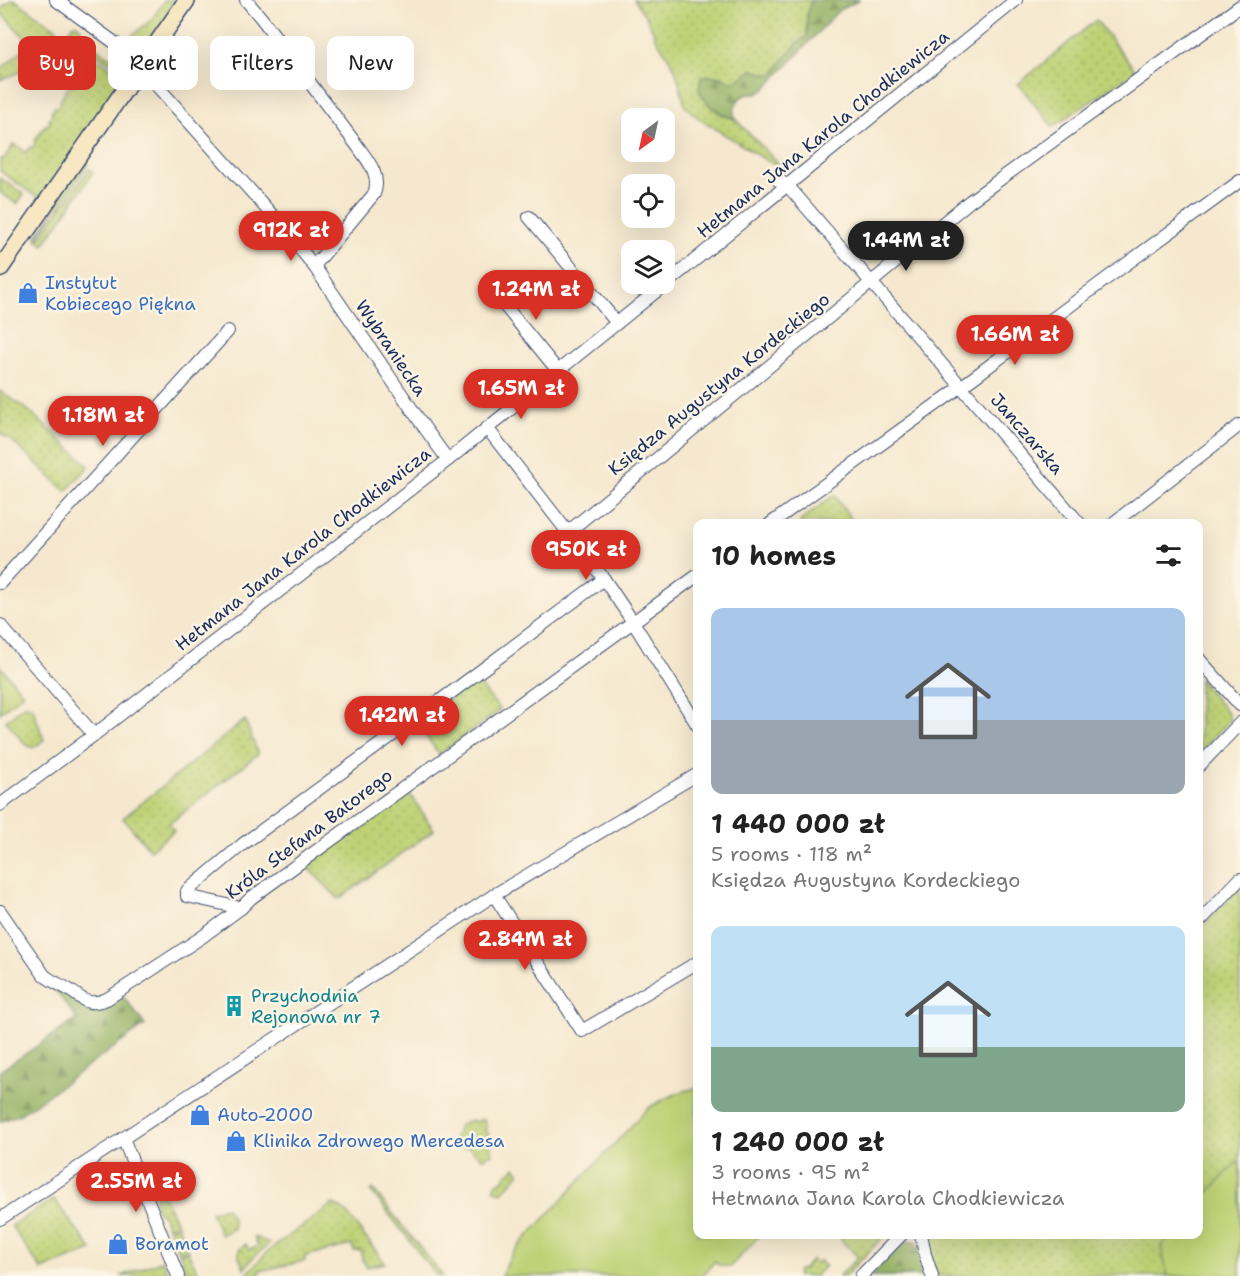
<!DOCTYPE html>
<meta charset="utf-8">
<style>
:root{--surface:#fff;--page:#f6f6f6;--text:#222;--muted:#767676;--accent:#d93025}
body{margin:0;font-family:"Shantell Sans",sans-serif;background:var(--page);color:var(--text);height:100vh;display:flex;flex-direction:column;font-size:22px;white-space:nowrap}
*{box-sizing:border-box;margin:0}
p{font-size:20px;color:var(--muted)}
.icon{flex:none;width:33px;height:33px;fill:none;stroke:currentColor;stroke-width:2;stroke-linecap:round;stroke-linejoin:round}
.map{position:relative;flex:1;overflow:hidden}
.drawer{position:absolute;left:693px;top:519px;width:510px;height:720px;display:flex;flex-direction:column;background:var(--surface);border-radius:12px;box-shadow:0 6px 24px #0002}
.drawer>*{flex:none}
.banner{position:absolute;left:18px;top:36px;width:570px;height:54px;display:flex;gap:12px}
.needle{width:39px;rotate:213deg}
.controls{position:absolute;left:621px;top:108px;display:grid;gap:12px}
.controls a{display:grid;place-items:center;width:54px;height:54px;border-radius:12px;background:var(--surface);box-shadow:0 6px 24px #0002;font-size:30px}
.price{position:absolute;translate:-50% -51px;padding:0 14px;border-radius:21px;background:var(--accent);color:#fff;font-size:20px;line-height:39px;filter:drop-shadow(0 2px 3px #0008)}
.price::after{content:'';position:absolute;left:50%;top:36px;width:18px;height:14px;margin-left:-9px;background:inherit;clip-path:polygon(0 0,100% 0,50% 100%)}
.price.selected{background:#222;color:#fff}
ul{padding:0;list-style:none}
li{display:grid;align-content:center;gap:12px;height:318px;padding:0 18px}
li span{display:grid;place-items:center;height:186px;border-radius:12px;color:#555}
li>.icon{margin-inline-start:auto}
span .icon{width:108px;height:108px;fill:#fffc;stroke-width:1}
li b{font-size:26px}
h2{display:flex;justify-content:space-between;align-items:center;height:72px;padding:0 18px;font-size:26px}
.chip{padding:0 21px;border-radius:12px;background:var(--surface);box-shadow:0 6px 24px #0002;font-size:21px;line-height:54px}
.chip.selected{background:var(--accent);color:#fff}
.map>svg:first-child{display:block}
.grass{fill:url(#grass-dots);stroke:#6c8069;stroke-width:1.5}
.forest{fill:url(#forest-firs);stroke:#587162;stroke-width:1.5}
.garden{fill:#bed174;stroke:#6c8069;stroke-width:1.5}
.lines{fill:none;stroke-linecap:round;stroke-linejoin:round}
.street-casing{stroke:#3c4b6f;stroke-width:14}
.secondary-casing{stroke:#3c4b6f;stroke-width:19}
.street{stroke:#fff;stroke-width:12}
.secondary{stroke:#f7e8c3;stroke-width:16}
.labels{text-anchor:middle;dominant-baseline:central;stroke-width:5;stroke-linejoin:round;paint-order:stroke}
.street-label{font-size:18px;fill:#1b2f5e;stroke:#fcf5e5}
.shop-label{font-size:18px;fill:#366cbe;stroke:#fcf5e5;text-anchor:start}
.culture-label{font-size:18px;fill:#0d838f;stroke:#fcf5e5;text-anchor:start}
</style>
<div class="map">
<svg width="1240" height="1276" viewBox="0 0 1240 1276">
<defs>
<pattern id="grass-dots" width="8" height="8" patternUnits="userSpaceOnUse" patternTransform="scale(1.5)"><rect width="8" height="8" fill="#bed174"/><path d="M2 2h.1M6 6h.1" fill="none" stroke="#a3b467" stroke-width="1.8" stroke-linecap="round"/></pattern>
<pattern id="forest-firs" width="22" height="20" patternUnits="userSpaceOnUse" patternTransform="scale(1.5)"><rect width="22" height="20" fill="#96b366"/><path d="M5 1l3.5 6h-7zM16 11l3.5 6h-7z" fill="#7a9257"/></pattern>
</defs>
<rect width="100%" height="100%" fill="#fcf5e5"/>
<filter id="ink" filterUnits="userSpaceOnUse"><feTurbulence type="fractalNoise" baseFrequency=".0167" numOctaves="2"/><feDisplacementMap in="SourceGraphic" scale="12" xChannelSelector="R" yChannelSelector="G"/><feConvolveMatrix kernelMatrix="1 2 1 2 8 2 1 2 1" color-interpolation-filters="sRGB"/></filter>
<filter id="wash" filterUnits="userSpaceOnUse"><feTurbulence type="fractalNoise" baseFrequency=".008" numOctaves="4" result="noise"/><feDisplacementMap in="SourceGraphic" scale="24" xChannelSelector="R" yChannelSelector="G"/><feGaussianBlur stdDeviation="1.35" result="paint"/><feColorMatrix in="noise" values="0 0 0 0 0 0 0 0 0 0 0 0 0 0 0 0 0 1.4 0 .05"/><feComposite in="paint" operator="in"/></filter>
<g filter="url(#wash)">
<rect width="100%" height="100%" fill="#f5e8ce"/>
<g class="grass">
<path d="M11 0H15L57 29 39 58 34 54 31 58 37 64 34 67 0 80V70L30 43 0 12V10Z"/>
<path d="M165 0H179L144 50 139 52 134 51 138 44 129 38 151 20Z"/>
<path d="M634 0H812C804 15 808 20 807 36L798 42 775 74C769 77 758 71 752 70L741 79 733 82 720 76 699 90C706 105 718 114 735 119L779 164 771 163 701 120 685 106 675 68 656 38 647 18Z"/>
<path d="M1096 20 1136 71 1053 127 1018 84Z"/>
<path d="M74 24H77L81 28 78 35 112 59 116 54H120L124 57C120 62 117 65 110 63L67 33Z"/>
<path d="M68 38 126 78 40 199 0 171V158L3 160 14 144 26 152 30 147 32 148 36 141 35 140 45 125 47 126 51 120 49 118 53 113 51 112 55 107 57 108 61 101 60 100 68 87 70 88 77 79 79 80 85 72 79 68 80 66 64 55 55 68 48 64Z"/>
<path d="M83 161 88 164 36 240V237L53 213 57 199Z"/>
<path d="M89 169 93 172 44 245 38 241Z"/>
<path d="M0 178 24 194 17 204 0 192Z"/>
<path d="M0 391 28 410 89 466 66 491 11 440 0 433Z"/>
<path d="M834 495 854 523H800V521Z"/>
<path d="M1199 679 1229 715V721L1199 753Z"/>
<path d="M476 680 500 710 439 754 417 724Z"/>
<path d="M24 705 32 706 44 740 33 748 26 745 6 721Z"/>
<path d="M245 720 258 754 169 824 174 831 150 850 123 818Z"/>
<path d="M407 790 434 830 339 899 304 864Z"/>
<path d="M1240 886V1276H938L929 1251 930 1235 1198 1234V943L1202 940 1199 937V930Z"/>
<path d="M484 1119 493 1154 487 1156 483 1159 467 1146 465 1148 454 1138C463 1127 451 1126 472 1120L473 1122Z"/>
<path d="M515 1167 519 1172V1174L503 1192 501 1193 494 1189 497 1183 503 1180 507 1173H509Z"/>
<path d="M373 1189 442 1275 443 1276H437L371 1191Z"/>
<path d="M157 1192 165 1198 177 1223 168 1227 164 1216C155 1212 153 1201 157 1192Z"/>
<path d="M54 1199 92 1250 42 1270 11 1226Z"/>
<path d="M333 1204 342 1209 347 1213 385 1263 366 1267 365 1262H363L360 1250 354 1251 352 1245 305 1256V1261L259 1271 260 1276H249L248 1273 268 1251Z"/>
<path d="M225 1207C230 1212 235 1222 233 1229L221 1235 211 1212Z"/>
<path d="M178 1225 187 1249 179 1252 169 1229Z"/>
<path d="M841 1235V1234L885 1235 845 1276H839L858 1257 841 1240Z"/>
<path d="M254 1237 270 1243 254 1257 244 1269 239 1257V1250L246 1244 249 1250 258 1246Z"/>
<path d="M188 1251 199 1275 188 1276 180 1254Z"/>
<path d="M163 1260 168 1276H121L124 1275Z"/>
<path d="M812 1260 816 1263 820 1260 825 1266 815 1276H797L798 1270H802Z"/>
</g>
<g class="forest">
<path d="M812 0H860L839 10 765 89C762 91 759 93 756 94 753 94 749 94 746 95 736 98 732 110 735 119 718 114 707 106 699 90L701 77C713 73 723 78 733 82L741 78 752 70C758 71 769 76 774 74 783 59 792 47 807 36 808 20 804 15 812 0Z"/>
<path d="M55 990H63L105 1005 123 996 145 1025 44 1098 20 1114 0 1122V1071L77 1019Z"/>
<path d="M905 1241 914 1242 919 1246 927 1276H871Z"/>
</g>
<g class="garden">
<path d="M0 666 23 693 0 713Z"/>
<path d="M697 1088 698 1234 760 1235 730 1267 719 1265 715 1261 702 1276H501L513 1253 527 1237 648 1108C664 1099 679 1091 697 1088Z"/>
<path d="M1237 1162 1240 1165V1276H1168L1161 1248 1169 1235 1198 1234 1199 1202Z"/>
</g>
</g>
<g filter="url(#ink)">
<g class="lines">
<defs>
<g id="street">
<path d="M56 0 144 64 150 78 281 225 314 266 424 427 448 460"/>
<path d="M246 0 262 19 359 148C369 162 381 176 374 194L314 266"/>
<path d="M778 180 788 186 1080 524"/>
<path d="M529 217 617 323"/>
<path d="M492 290 558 371"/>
<path d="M487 428 604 579 633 622 698 726"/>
<path d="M770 524 973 378 1110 276 1240 181"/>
<path d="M1112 524 1240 425"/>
<path d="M568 532 970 201 1240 6"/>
<path d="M0 583 228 331"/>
<path d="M0 625 94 735"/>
<path d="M1198 658 1240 705"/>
<path d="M1198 767 1240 723"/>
<path d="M0 805 94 735 448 460 1016 0"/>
<path d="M494 895 582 1031 698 962"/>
<path d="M241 908 187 896V891L243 844 456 689 604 579"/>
<path d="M0 911 44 975C51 981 57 983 66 988 83 997 84 1008 107 999L202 937 241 908 251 898 698 575"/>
<path d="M1198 923 1240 879"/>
<path d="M123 1138 178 1276"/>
<path d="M0 1219 494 895 698 774"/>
<path d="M921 1234 925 1254 932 1276"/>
<path d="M861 1276 902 1234"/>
</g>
<path id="secondary" d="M0 269 187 0"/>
</defs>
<use href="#street" class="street-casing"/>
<use href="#secondary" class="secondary-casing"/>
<use href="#street" class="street"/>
<use href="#secondary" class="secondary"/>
</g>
</g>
<defs>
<symbol id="shop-bare" viewBox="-9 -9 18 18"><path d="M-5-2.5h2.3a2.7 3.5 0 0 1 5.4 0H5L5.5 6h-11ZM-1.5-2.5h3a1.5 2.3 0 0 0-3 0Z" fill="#3f7fe0" stroke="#fcf5e5" stroke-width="2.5" paint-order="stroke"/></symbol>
<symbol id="building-bare" viewBox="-9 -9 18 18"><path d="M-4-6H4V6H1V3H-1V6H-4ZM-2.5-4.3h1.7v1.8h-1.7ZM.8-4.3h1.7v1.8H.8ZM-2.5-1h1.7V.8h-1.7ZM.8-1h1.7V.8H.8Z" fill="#0f9aa8" stroke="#fcf5e5" stroke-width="2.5" paint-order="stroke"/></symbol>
</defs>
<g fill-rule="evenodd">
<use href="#shop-bare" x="13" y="278" width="30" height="30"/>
<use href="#building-bare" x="219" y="991" width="30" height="30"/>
<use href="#shop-bare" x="185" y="1100" width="30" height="30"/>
<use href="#shop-bare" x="221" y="1126" width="30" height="30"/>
<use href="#shop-bare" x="103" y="1229" width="30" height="30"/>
</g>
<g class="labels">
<g class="street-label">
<text transform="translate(823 134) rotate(-39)">Hetmana Jana Karola Chodkiewicza</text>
<text transform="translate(391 348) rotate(56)">Wybraniecka</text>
<text transform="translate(719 384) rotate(-39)">Księdza Augustyna Kordeckiego</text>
<text transform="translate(1027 434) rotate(49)">Janczarska</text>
<text transform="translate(303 549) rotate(-38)">Hetmana Jana Karola Chodkiewicza</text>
<text transform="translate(309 834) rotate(-37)">Króla Stefana Batorego</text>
</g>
<g class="shop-label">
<text x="45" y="283">Instytut<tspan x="45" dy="21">Kobiecego Piękna</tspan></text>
<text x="217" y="1115">Auto-2000</text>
<text x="253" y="1141">Klinika Zdrowego Mercedesa</text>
<text x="135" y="1244">Boramot</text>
</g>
<g class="culture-label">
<text x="251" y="996">Przychodnia<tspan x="251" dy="21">Rejonowa nr 7</tspan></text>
</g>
</g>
</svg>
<div class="controls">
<a><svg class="needle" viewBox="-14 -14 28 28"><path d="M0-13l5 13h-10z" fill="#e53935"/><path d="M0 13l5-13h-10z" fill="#767676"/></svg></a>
<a><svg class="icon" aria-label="locate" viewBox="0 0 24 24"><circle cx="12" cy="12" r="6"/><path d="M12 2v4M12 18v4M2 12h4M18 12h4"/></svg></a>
<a><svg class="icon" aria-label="layers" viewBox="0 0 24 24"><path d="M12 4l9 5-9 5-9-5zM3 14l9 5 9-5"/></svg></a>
</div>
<b class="price" style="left:291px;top:262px">912K zł</b>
<b class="price selected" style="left:906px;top:272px">1.44M zł</b>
<b class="price" style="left:536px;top:321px">1.24M zł</b>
<b class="price" style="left:1015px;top:366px">1.66M zł</b>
<b class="price" style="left:521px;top:420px">1.65M zł</b>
<b class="price" style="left:103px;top:447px">1.18M zł</b>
<b class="price" style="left:586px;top:581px">950K zł</b>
<b class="price" style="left:402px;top:747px">1.42M zł</b>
<b class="price" style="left:525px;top:971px">2.84M zł</b>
<b class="price" style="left:136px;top:1213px">2.55M zł</b>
<div class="banner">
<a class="chip selected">Buy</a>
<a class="chip">Rent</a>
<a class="chip">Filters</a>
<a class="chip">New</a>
</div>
<section class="drawer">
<h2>10 homes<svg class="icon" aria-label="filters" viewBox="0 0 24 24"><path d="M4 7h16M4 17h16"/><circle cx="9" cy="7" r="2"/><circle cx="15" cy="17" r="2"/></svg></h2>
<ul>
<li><span style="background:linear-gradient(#a9c7e8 60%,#9aa5b1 0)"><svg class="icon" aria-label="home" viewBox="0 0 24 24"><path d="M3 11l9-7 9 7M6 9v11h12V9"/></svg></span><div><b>1 440 000 zł</b><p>5 rooms · 118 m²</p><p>Księdza Augustyna Kordeckiego</p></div></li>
<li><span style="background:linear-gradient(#bfe0f5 65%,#7fa58c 0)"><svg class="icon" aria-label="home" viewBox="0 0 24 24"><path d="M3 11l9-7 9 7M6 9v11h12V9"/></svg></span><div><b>1 240 000 zł</b><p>3 rooms · 95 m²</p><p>Hetmana Jana Karola Chodkiewicza</p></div></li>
</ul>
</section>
</div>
